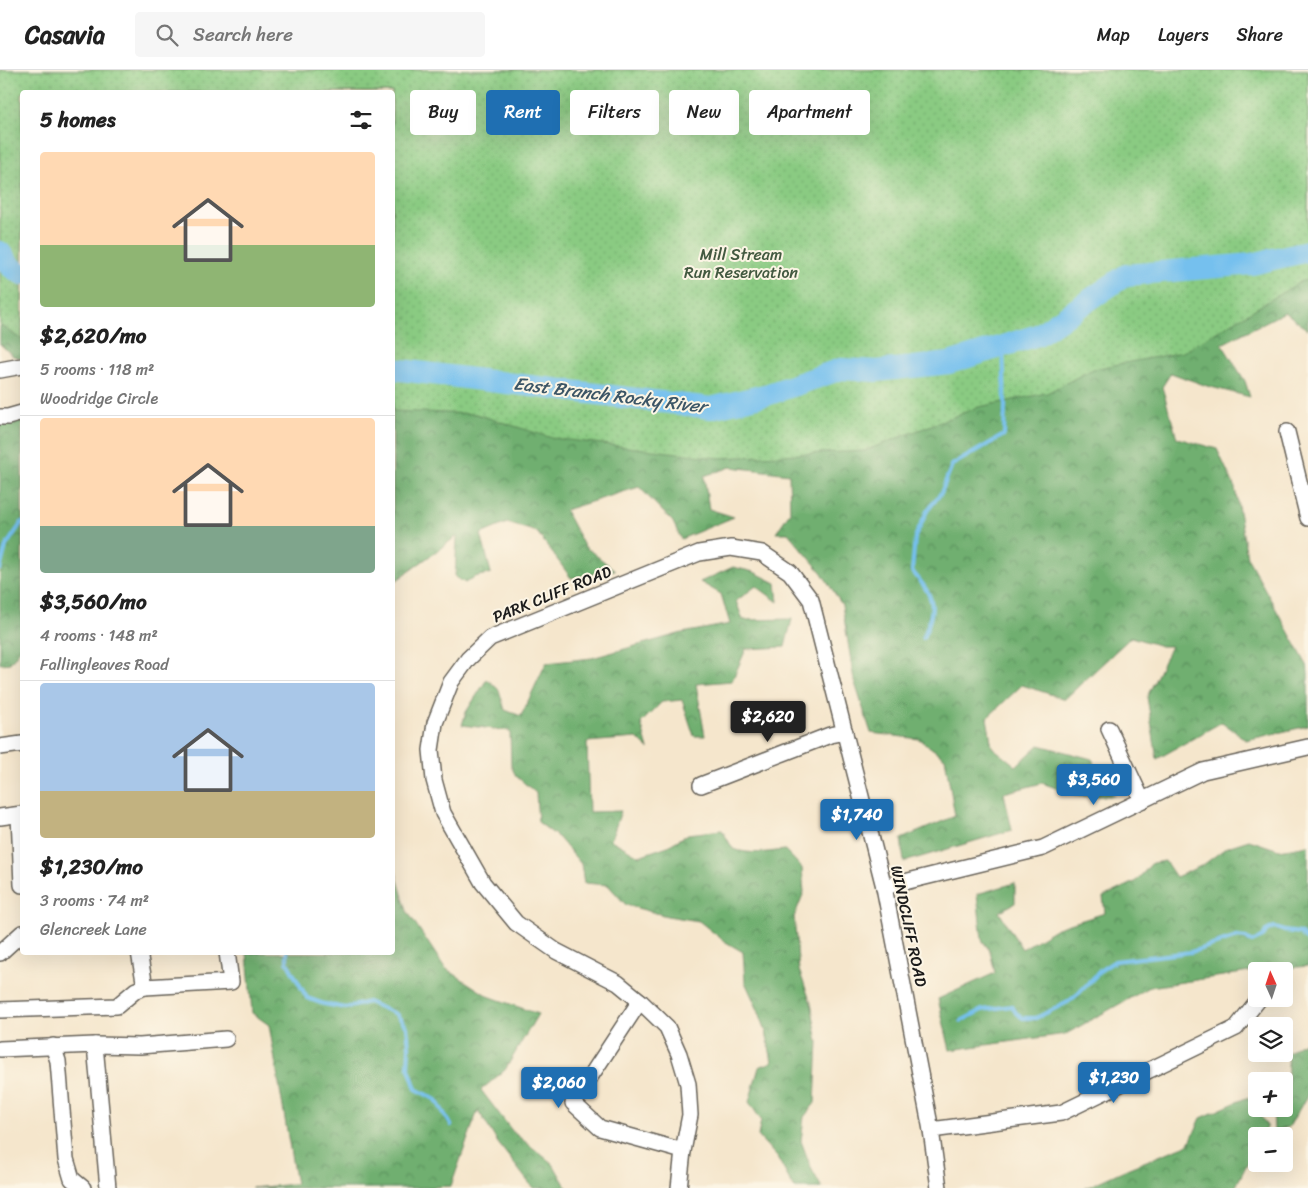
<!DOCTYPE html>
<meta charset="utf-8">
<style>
:root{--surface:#fff;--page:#f6f6f6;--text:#222;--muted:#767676;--line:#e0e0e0;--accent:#1f6fb2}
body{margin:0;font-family:Sriracha,sans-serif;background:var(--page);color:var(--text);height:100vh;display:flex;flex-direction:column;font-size:19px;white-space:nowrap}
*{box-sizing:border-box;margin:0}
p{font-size:16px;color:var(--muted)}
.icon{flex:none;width:28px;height:28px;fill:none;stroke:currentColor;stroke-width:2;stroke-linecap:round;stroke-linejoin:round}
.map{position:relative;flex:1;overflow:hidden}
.side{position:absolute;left:20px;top:20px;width:375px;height:865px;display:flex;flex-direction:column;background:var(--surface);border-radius:5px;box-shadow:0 5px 20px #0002}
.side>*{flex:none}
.top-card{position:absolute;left:410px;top:20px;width:475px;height:45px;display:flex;gap:10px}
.needle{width:32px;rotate:357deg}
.controls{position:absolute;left:1248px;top:892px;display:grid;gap:10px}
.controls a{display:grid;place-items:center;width:45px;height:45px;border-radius:5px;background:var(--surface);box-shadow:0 5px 20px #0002;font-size:25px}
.price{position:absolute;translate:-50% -42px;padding:0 11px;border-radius:5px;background:var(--accent);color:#fff;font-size:16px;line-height:32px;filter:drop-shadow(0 1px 2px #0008)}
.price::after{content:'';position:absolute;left:50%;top:30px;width:15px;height:11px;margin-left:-8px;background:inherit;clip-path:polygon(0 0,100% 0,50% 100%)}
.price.on{background:#222;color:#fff}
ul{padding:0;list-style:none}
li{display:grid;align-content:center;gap:10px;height:265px;padding:0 20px}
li+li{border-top:1px solid var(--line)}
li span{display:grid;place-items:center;height:155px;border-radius:5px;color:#555}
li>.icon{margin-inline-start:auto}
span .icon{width:90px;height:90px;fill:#fffc;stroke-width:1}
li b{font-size:21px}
h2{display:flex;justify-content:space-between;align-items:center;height:60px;padding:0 20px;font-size:21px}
.chip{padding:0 18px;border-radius:5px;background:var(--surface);box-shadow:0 5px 20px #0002;font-size:18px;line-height:45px}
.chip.on{background:var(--accent);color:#fff}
header{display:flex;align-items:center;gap:30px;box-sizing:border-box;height:70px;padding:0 25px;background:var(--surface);border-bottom:1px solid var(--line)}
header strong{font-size:24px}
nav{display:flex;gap:28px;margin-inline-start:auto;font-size:18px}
.search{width:350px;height:45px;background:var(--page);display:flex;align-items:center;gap:12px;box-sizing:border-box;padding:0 18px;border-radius:5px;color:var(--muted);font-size:19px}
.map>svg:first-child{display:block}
.forest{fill:url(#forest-crowns);stroke:#466646}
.park{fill:url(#park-dots);stroke:#53744f}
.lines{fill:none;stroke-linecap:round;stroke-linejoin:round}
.stream{stroke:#75c0ee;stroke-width:4}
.river{stroke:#75c0ee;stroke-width:22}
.minor-casing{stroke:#68635a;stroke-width:18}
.minor{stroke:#fff;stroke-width:15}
.labels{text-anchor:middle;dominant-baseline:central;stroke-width:4;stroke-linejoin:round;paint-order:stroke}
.park-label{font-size:16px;fill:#425940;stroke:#fcf5e5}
.street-label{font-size:16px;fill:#1c1c1c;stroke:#fcf5e5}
.water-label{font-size:18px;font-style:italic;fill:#3b5566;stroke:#fcf5e5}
</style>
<header>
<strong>Casavia</strong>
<div class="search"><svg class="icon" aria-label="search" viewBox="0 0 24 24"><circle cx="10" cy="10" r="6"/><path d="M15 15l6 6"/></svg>Search here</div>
<nav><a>Map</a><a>Layers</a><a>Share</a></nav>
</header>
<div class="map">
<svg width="1308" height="1118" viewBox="0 0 1308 1118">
<defs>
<pattern id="forest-crowns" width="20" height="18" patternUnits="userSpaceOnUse" patternTransform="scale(1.25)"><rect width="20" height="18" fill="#6faf70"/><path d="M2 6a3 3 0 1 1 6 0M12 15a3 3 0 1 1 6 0" fill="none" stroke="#5a8e5b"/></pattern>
<pattern id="park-dots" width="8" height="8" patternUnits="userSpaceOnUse" patternTransform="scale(1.25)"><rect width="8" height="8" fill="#8acb82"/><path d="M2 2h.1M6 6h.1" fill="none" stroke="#76ae70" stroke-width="1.8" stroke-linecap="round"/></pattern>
</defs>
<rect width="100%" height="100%" fill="#fcf5e5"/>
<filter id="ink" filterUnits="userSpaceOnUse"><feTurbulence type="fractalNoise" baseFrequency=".02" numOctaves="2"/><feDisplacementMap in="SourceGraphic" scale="10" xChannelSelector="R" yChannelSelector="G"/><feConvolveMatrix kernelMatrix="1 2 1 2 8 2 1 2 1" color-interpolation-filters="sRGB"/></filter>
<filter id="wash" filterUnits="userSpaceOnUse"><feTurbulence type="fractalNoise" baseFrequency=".0096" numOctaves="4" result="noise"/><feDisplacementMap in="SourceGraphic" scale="20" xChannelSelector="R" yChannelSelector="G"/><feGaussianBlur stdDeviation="1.12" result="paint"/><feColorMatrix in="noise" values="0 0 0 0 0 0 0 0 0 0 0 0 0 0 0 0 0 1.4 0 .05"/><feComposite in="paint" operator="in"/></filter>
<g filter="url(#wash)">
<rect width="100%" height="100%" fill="#f5e6cc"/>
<g class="forest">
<path d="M0 0H1308V260L1285 242 1222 274 1245 311 1250 327 1207 316 1171 303 1162 317 1177 368 1217 379 1235 418 1247 487 1307 595 1308 604V656L1246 670 1222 652 1157 689 1147 627 1171 576H1161L1131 567 1065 629 1022 615 987 648 992 677 1016 696 1039 675 1092 689 1114 726H1078L1042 713 1004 723 1012 760 904 792 901 769 955 746 945 688 919 669 871 663 854 610 842 535 822 503 788 463H776L790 442 789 404 731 397 704 406 709 439 734 447 681 469 673 452 639 417 565 440 584 476 615 500 571 508 537 462 507 453 481 464 491 503 475 507 465 513 455 507 457 466 393 513 392 22H22V289L13 286 0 274Z"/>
<path d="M22 348V577L10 593 0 594V351Z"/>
<path d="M733 497 754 502 776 513 778 532 756 516 736 531 743 550 792 549 785 577 746 579 732 611 696 614 705 666H694L682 630 662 632 641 653 648 679 637 668 587 672 589 742 621 741 611 770 639 786 668 776 688 764 722 760 733 779C751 785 767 782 785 780L802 798 804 822 794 847 799 900 811 933 818 972 815 1033 804 1047 801 1071 812 1100 822 1118H794L777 1087 758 1066 761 1050 749 1032 759 997 772 992 766 961 758 940 745 912 743 882 724 871 699 851 667 846 626 835 608 815 584 813 581 794 559 768 538 752 536 723 516 706 511 696 510 661 462 655 466 642 487 609 499 620 505 640 521 646 546 593 592 588 682 563 730 554 721 524 700 512Z"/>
<path d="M1249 770 1279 780 1308 775V896L1256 901 1150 917 1066 964 950 980 938 929 995 903 990 881 982 870 977 824 1015 813V833L999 842 1022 879 1057 858 1105 843 1103 827 1136 811 1152 793 1165 791 1176 807 1203 795 1227 777Z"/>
<path d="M393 793 407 841 445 898 488 926 538 944 505 1000 481 1020 513 1062 553 1094 567 1118H533L498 1073 478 1040 451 1116 415 1118H251L296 1114 269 955 252 943 247 883 392 882Z"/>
<path d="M1308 969V1024L1289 1057 1274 1061 1273 1039H1284V1026L1289 1023 1287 983Z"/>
<path d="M1248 1027 1267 1056 1261 1066H1256V1076L1235 1118H1085L1129 1098 1189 1074 1201 1048Z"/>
</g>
<path class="park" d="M0 0H1308V210L1302 211 1183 282 1093 299 1047 323 979 337 864 381 719 388 552 368 476 344 393 341 392 22H22V270L0 255Z"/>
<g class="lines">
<g class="stream">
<path d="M0 499 6 476 22 452"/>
<path d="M923 568C937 536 935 528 912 501L915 467 927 441 941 423 952 395 1004 365 1005 335 1003 276"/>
<path d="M287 882V892L307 928 324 934 346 938 368 932 396 944 407 957 409 977 408 996 416 1019 436 1030 451 1055"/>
<path d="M961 951 982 940 1012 936 1016 943 1023 948H1036L1068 932 1079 923 1101 900 1115 891 1191 882 1237 867 1246 868 1252 872 1263 867 1266 861 1274 857 1284 861 1300 863 1308 871"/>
</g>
<g class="river">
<path d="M0 182 11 197 22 204"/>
<path d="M392 299 711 338 769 324 841 299 877 301 949 293 1038 265 1126 205 1252 194 1308 181"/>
</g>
</g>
</g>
<g filter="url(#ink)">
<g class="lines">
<defs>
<g id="minor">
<path d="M0 300 22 296"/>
<path d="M0 347H8L22 343"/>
<path d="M1287 362 1308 448"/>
<path d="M1109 659 1142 730"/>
<path d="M0 677 22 674"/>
<path d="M701 715 830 665 845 662"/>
<path d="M19 745 22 815"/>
<path d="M0 747 22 744"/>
<path d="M884 817 1043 778 1203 701 1308 677"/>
<path d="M139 882 145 917"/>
<path d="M0 883 22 863"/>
<path d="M640 931 573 1033 600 1058 683 1081"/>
<path d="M0 940 117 936 136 920 145 917 231 912 227 882"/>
<path d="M95 975 140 976 226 969"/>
<path d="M53 976 58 991 66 1089 72 1109 83 1118"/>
<path d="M0 979 95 975 108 1118"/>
<path d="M931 1060 1061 1043 1236 958 1259 929"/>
<path d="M679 1118 683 1081 690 1045 688 1014 679 984 667 957 640 931 618 913 556 881 516 853 483 813 443 743 434 710 431 680 435 653 451 612 468 589 490 568 699 483 731 478 762 483 790 502 811 530 884 817 931 1060 939 1118"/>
</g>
</defs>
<use href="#minor" class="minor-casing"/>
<use href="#minor" class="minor"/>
</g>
</g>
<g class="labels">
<g class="park-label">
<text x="741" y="184">Mill Stream<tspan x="741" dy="18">Run Reservation</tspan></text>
</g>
<g class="street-label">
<text transform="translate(552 524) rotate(-22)">PARK CLIFF ROAD</text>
<text transform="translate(909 856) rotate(78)">WINDCLIFF ROAD</text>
</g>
<g class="water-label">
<text transform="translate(610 325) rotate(7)">East Branch Rocky River</text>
</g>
</g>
</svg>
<div class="controls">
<a><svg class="needle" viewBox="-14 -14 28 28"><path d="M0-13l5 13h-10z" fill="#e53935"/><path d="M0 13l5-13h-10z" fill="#767676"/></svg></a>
<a><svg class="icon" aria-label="layers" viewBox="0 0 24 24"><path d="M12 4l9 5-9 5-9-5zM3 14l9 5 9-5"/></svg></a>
<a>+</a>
<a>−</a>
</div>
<b class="price on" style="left:768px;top:673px">$2,620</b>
<b class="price" style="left:1094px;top:736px">$3,560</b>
<b class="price" style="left:857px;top:771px">$1,740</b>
<b class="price" style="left:1114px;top:1034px">$1,230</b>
<b class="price" style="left:559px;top:1039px">$2,060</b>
<div class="top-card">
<a class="chip">Buy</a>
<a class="chip on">Rent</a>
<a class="chip">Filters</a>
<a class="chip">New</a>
<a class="chip">Apartment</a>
</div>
<section class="side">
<h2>5 homes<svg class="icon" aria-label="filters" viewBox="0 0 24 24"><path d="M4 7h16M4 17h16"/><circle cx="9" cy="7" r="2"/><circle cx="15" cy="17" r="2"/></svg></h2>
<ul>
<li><span style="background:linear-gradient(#ffd9b3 60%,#8fb573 0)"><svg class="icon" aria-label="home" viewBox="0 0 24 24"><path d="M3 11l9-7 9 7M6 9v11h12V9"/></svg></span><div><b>$2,620/mo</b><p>5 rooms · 118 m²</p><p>Woodridge Circle</p></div></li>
<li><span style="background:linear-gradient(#ffd9b3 70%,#7fa58c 0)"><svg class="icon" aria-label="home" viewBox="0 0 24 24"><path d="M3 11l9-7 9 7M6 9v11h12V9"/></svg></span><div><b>$3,560/mo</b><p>4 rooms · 148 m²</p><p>Fallingleaves Road</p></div></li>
<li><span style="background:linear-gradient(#a9c7e8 70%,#c2b280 0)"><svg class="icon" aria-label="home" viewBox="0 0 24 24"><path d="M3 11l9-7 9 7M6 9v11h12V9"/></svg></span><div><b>$1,230/mo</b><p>3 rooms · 74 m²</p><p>Glencreek Lane</p></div></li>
</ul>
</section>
</div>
